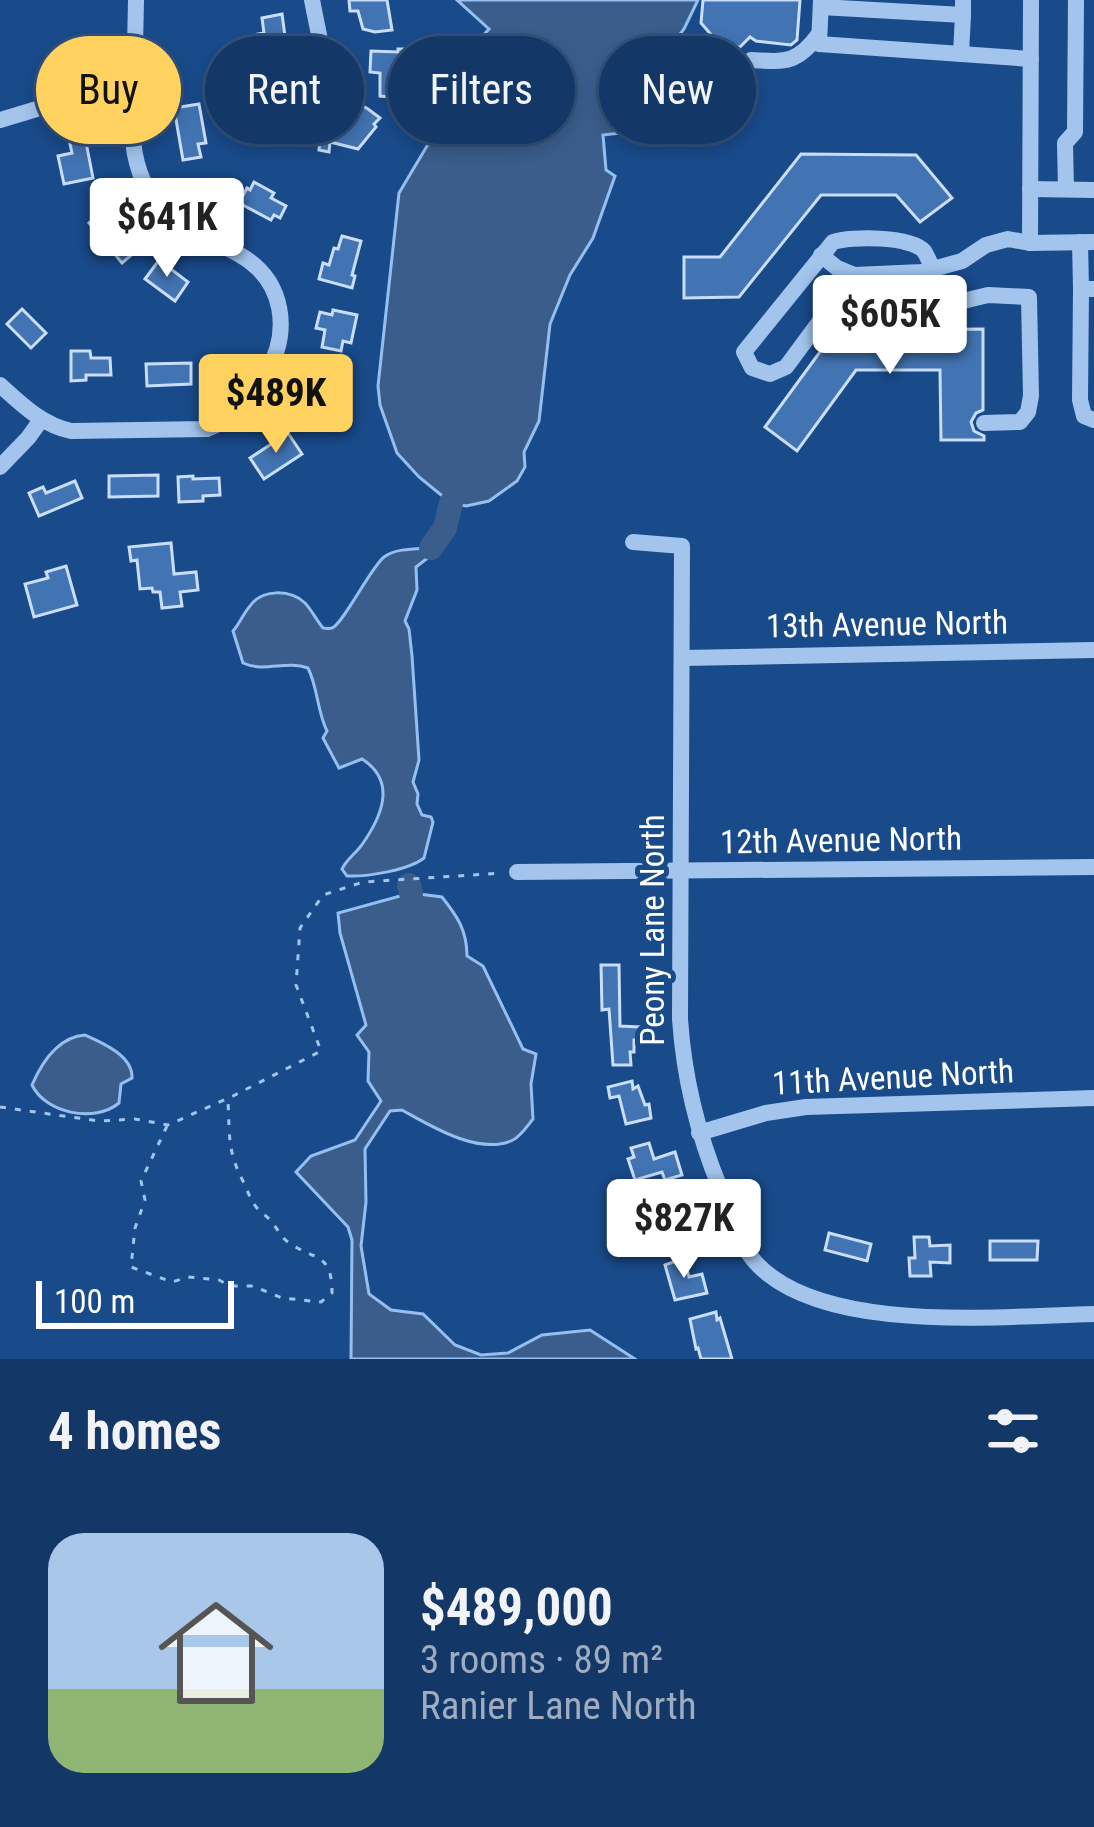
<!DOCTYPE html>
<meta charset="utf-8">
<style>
:root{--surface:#133868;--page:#204371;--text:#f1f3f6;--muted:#9dacc0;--line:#32527c;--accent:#ffd25f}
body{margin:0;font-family:"Roboto Condensed",sans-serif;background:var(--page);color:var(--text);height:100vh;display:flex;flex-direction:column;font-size:45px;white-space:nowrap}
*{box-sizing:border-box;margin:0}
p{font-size:39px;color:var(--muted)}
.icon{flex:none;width:66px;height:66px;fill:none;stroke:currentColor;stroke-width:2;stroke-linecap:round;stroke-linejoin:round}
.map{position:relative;height:1359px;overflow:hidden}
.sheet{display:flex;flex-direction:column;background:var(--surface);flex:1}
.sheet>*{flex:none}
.guide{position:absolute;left:36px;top:36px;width:1023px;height:108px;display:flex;gap:24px}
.scale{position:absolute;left:36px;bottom:30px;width:198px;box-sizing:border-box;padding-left:12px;border:6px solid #fff;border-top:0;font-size:33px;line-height:42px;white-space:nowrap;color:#fff;-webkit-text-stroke:9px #194a8a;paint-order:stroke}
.price{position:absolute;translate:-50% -102px;padding:0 27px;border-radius:12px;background:#fff;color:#222;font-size:39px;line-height:78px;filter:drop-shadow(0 3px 6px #0008)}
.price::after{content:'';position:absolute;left:50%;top:72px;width:36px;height:27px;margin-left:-18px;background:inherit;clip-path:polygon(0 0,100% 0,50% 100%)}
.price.active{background:var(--accent);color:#111}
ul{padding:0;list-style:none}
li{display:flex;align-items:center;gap:36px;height:300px;padding:0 48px}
li span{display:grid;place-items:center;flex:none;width:336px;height:240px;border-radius:36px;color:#555}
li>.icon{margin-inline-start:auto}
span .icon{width:144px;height:144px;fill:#fffc;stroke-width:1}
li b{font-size:51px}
h2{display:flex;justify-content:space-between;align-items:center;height:144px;padding:0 48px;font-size:51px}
.pill{padding:0 42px;border-radius:54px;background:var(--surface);box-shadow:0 6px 18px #0003,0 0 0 3px var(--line);font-size:42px;line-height:108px}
.pill.active{background:var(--accent);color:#111}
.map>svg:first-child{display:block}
.water{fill:#3a5d8c;stroke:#95bff0;stroke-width:3}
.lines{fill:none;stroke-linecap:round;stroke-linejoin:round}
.river{stroke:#3a5d8c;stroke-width:24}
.building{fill:#4273b2;stroke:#c8defa;stroke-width:3}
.path{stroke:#a3c4ed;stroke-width:3;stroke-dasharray:6 9;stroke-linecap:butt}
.minor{stroke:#a3c4ed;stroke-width:16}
.labels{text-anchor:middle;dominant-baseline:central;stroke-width:10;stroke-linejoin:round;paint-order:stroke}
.street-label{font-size:33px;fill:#fff;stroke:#194a8a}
</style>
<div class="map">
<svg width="1094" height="1359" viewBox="0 0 1094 1359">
<rect width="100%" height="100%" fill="#194a8a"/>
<g class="water">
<path d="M457 0H698L684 29 654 68 629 132 603 135 606 170 615 176 593 238 570 275 550 324 539 421 524 452 525 467 517 481 489 501 466 506 451 503 419 477 397 453 380 405 378 386 399 193 461 89 466 72 467 53 489 29Z"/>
<path d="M431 548 433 554 416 567 417 590 405 621 409 629 412 656 419 760 413 782 418 794 417 804 422 815 431 817 433 822 424 858C409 870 367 877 347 876L342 869C347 859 354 855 361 846 381 818 398 782 362 759L339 768 323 738 327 731C317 711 318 688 308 668 286 660 265 673 243 663L233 631C240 623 243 614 250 606 262 589 290 589 305 603 311 609 317 621 323 628 326 628 329 629 332 628 343 624 371 567 384 557 396 548 416 549 431 548Z"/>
<path d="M411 893 442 897C457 916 467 930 467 956L483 966 523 1049 536 1054 531 1084 533 1119C528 1125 521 1136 513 1140 479 1156 431 1126 402 1110L390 1111 365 1149 366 1202 361 1246 369 1294 391 1310 423 1314 455 1345 481 1355 508 1353 542 1335 590 1330 635 1359H351L352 1240 348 1227 296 1172 311 1156 355 1140 381 1101 368 1081 369 1052 357 1035 366 1025 340 933 338 913Z"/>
<path d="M85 1035C103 1043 133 1056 132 1078L121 1084 119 1103C95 1123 46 1114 32 1085 42 1062 58 1037 85 1035Z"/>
</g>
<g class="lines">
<g class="river">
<path d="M431 548 445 528 451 503"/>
<path d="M409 885 411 893"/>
</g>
</g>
<g class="building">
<path d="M349 0H387L392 30 375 32 363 29 358 11H350Z"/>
<path d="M703 0H800L797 40 791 45 756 41 750 37 740 47 720 45 701 23Z"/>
<path d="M282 14 287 51 261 55 258 34 264 33 262 18Z"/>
<path d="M398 49H408L404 69 405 98 380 96V73L370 72 371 51 398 52Z"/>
<path d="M273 84 303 111 298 118 306 119 293 136 264 117 268 105 262 99Z"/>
<path d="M354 103 360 108 361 105 368 109 380 118 374 124 376 127 358 149 330 142 329 152 319 150 320 140 314 139 318 121 336 125Z"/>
<path d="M199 104 206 143 198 144 201 157 183 160 174 108Z"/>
<path d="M84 132 93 178 64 184 58 156 72 153 68 135Z"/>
<path d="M801 154 916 155 952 198 920 222 896 195H821L739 297 684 298V257H720Z"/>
<path d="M254 182 274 193 271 198 286 206 280 218 274 215 271 220 239 203 247 188 250 190Z"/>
<path d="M108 207 141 247 122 263 89 223Z"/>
<path d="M342 236 361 241 352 275 355 276 352 288 319 279 323 263 329 265 334 248 338 249Z"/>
<path d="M159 260 188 282 175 301 145 279Z"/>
<path d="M22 309 46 333 31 348 7 324Z"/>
<path d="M333 310 357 315 351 343 343 341 341 351 322 347 325 330 316 328 320 312 332 315Z"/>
<path d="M983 329V410L976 413 971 422 974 431 984 436V440H941L940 370H856L797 451 765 427 836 330Z"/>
<path d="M71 351H90L91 358H110L111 375H86V380L71 381Z"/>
<path d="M191 363V384L147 386 146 364Z"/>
<path d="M320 381 340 394 316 426 302 418 316 396 312 394Z"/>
<path d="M288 433 302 454 264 479 250 458Z"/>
<path d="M158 475V496L109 497V476Z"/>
<path d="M193 476V479L219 478 220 495 203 496V501L179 502 178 477Z"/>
<path d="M75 481 82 498 39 516 29 493 43 487 46 493Z"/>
<path d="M171 543 174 574 196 572 198 590 180 592 182 606 162 608 160 592H153L152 588 140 589 137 560 131 561 129 547Z"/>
<path d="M66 566 77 605 34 617 25 584 48 578 46 572Z"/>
<path d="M601 965H619L620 1026 639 1027V1040H634V1052H630L631 1065H613L609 1009 602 1010Z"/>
<path d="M632 1081 633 1089 638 1086 645 1105 649 1104 651 1118 626 1124 619 1096 610 1098 608 1087Z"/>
<path d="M649 1143 654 1159 675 1152 682 1175 665 1180 662 1172 635 1180 628 1159 634 1157 631 1148Z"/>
<path d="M666 1197 672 1220 677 1219 680 1232 661 1238 647 1201Z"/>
<path d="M829 1233 871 1244 867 1261 825 1250Z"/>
<path d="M914 1237H929L930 1246 950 1245V1263L930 1262 931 1276H910L909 1258H915Z"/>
<path d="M990 1241H1038L1037 1260H990Z"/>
<path d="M684 1258 689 1277 702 1274 707 1293 675 1300 665 1265Z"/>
<path d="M716 1312 717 1320 720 1318 732 1359H701L698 1348 696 1349 690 1319Z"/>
</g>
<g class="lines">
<g class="path">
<path d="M0 1107 99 1121 135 1119 168 1125 233 1096 321 1051 296 985 300 928 323 895 363 882 503 873"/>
<path d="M167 1126 141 1181 145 1200 135 1228 131 1267 172 1282 188 1277 219 1280 230 1286H253L282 1298 321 1302 332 1293C332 1251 314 1261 288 1242 280 1236 277 1228 271 1221 267 1216 261 1213 257 1208 251 1201 248 1192 244 1183 227 1151 230 1137 228 1102"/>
</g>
<g class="minor">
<path d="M312 0 326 70"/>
<path d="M821 0 819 44 1031 59"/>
<path d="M821 7 963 15V0"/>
<path d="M961 54 963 15"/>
<path d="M751 60C785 62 797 64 819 34"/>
<path d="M0 120 133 80"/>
<path d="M1030 189 1094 190"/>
<path d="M1066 189 1065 143 1075 132 1076 0"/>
<path d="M1080 242 1081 289H1094"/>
<path d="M1030 243 1031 0"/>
<path d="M821 255 837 268 854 275 922 272 962 261 986 245 1008 239 1030 243 1094 242"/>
<path d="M925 272 934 301 959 302 988 295 1029 297 1031 396 1028 412 1020 422 984 423"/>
<path d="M854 275 786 367 770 374 752 368 744 352 833 242C851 236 911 236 924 251 928 257 930 264 934 270"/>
<path d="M1081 289 1080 400 1084 416 1094 420"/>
<path d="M0 385C21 404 42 425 71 431L207 429C236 418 250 401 266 374 291 332 285 281 240 255 216 241 188 234 167 215 146 195 136 170 133 141L136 0"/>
<path d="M0 467 28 438 41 420"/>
<path d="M633 542 682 546 680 1019C684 1079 697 1132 720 1188 730 1212 738 1243 756 1263 823 1335 1002 1316 1094 1314"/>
<path d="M682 658 1094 650"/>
<path d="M517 872 1094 867"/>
<path d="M699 1133 766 1113 806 1107 1094 1098"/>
</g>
</g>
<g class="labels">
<g class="street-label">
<text transform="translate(887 624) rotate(-1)">13th Avenue North</text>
<text transform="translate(841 840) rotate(-1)">12th Avenue North</text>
<text transform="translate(652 930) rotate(-90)">Peony Lane North</text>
<text transform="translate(893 1077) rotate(-3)">11th Avenue North</text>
</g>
</g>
</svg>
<div class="scale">100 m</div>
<b class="price" style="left:167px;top:280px">$641K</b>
<b class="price" style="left:890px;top:377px">$605K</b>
<b class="price active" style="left:276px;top:456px">$489K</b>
<b class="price" style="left:684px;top:1281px">$827K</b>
<div class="guide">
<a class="pill active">Buy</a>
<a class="pill">Rent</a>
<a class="pill">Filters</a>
<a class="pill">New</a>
</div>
</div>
<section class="sheet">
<h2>4 homes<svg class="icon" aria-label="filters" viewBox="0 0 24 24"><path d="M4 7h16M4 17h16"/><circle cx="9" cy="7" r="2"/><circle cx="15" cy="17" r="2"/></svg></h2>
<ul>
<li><span style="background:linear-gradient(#a9c7e8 65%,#8fb573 0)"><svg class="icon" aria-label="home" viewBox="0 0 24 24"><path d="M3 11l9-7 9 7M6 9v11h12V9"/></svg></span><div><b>$489,000</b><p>3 rooms · 89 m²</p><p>Ranier Lane North</p></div></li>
</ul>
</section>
